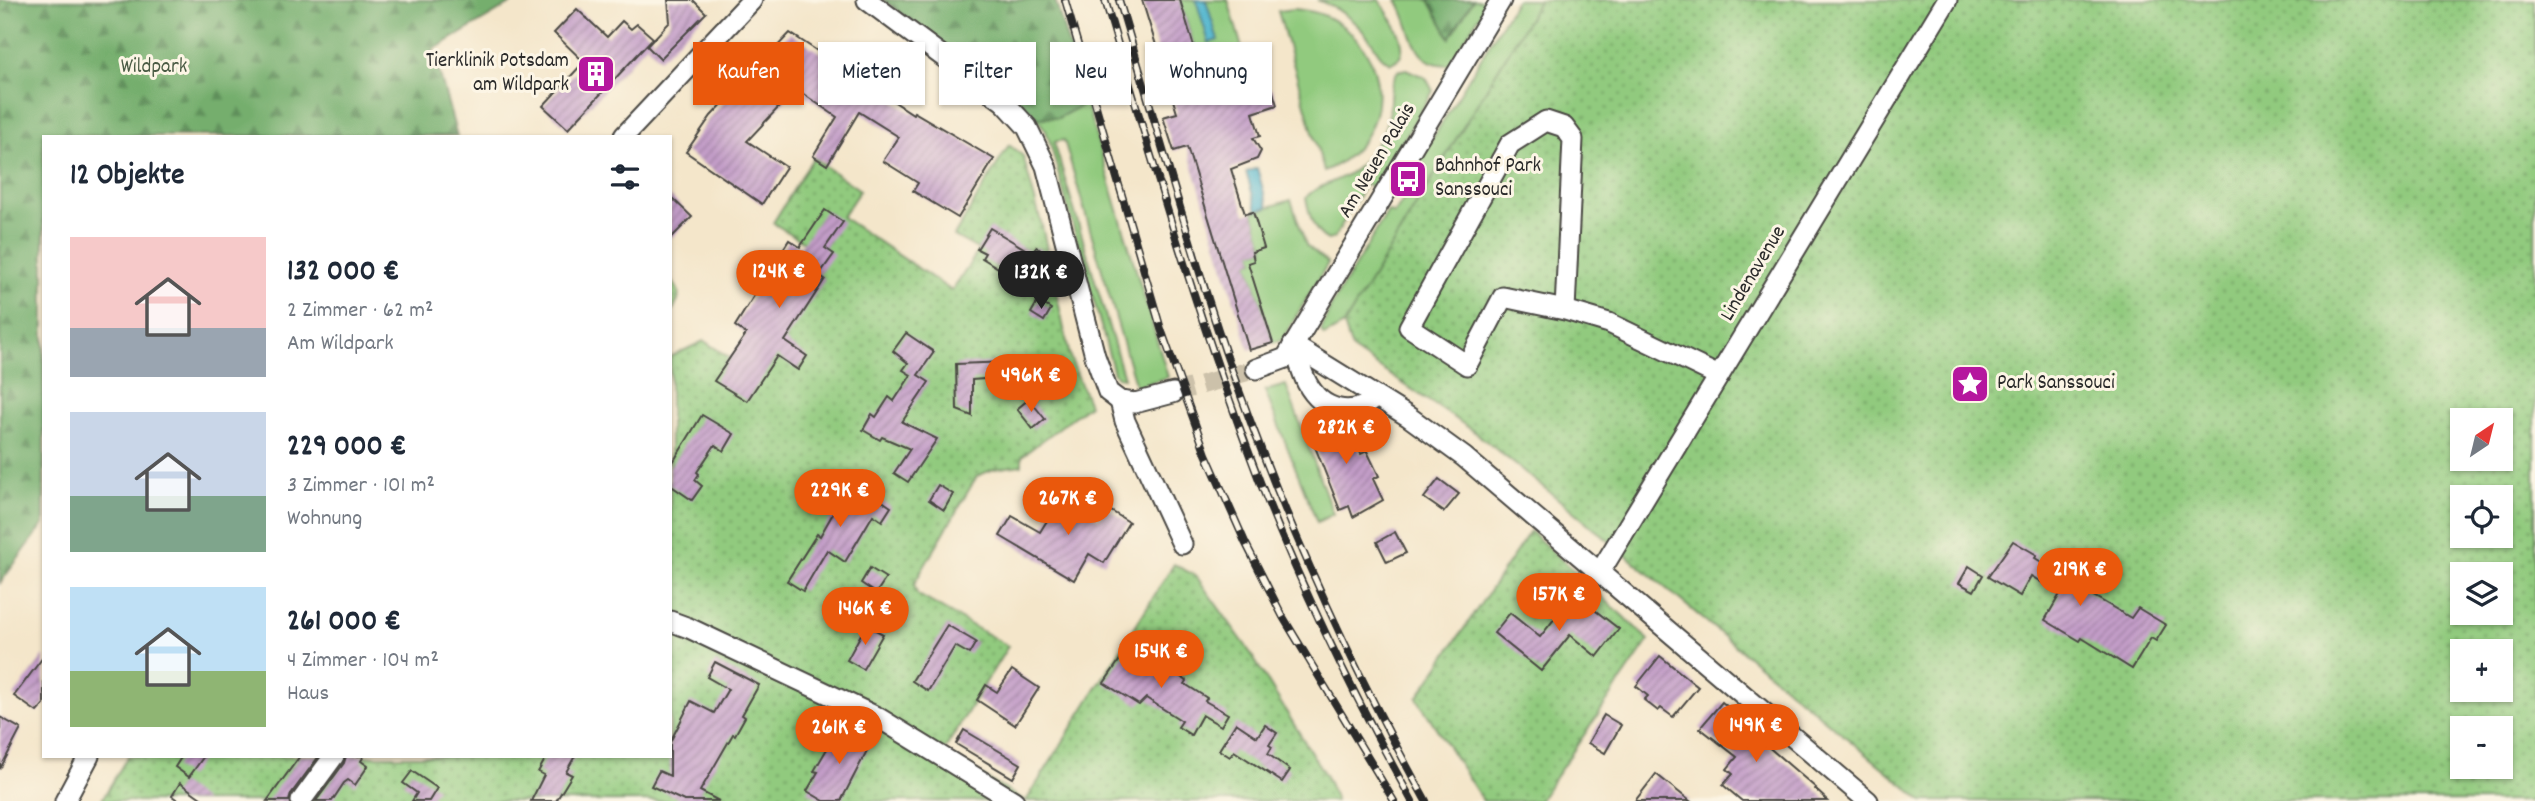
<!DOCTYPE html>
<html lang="de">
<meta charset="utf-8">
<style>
:root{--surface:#fff;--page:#f6f6f7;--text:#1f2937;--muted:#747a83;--accent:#ea580c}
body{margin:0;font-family:Dekko,sans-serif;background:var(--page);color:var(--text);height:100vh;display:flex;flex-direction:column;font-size:26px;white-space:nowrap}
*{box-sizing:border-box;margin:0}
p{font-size:23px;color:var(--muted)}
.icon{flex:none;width:38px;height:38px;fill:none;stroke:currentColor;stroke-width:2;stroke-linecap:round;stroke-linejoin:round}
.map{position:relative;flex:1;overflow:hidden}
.details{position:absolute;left:42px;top:135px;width:630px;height:623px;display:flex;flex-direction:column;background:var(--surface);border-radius:0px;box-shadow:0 2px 5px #0004}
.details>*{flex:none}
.top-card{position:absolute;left:693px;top:42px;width:665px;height:63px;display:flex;gap:14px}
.needle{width:46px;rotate:35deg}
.buttons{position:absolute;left:2450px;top:408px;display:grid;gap:14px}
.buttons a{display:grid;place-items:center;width:63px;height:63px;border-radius:0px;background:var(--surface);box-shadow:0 2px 5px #0004;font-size:35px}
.price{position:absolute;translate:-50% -60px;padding:0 16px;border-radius:24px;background:var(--accent);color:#fff;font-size:23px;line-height:46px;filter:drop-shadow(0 2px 4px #0008)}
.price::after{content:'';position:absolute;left:50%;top:42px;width:21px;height:16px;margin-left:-10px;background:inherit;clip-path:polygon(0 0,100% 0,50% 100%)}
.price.selected{background:#222;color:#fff}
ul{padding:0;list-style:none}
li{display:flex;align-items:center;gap:21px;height:175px;padding:0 28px}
li span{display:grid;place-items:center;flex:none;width:196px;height:140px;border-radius:0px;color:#555}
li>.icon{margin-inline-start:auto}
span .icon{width:84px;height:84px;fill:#fffc;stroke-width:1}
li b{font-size:30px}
h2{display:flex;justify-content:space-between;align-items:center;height:84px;padding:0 28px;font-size:30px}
.pill{padding:0 24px;border-radius:0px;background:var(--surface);box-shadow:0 2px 5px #0004;font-size:24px;line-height:63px}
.pill.selected{background:var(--accent);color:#fff}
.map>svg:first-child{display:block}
.grass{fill:#91ca7e;stroke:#5e7a54;stroke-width:2}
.forest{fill:url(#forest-firs);stroke:#506c4c;stroke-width:2}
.park{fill:url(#park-dots);stroke:#5e7a54;stroke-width:2;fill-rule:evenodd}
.water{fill:#50b5ce;stroke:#3e707c;stroke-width:2}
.building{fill:url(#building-hatch)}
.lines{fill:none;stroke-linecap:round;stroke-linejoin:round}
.minor-tunnel{stroke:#ccc1aa;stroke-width:19;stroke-dasharray:19 10;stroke-linecap:butt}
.minor-casing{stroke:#494743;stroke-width:23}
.minor{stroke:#fff;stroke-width:19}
.rail-casing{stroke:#2b2b2b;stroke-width:8}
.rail{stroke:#fcf5e5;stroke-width:5;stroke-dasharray:16;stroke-linecap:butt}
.labels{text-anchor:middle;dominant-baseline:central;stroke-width:6;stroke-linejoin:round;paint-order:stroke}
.poi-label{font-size:21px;fill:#2b2b2b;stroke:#fcf5e5;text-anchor:start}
.park-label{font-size:21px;fill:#4a5b44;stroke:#fcf5e5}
.street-label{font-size:21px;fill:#2b2b2b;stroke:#fcf5e5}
</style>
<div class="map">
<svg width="2535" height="801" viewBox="0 0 2535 801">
<defs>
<pattern id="forest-firs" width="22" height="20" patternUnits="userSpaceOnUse" patternTransform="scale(1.75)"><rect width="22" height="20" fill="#74ae6d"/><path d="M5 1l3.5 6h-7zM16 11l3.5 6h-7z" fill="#5f8e5a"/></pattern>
<pattern id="park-dots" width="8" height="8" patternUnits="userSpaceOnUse" patternTransform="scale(1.75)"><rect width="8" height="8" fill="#91ca7e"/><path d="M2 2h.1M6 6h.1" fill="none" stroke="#77a467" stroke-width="1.8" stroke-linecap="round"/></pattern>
<pattern id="building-hatch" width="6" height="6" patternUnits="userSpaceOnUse" patternTransform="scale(1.75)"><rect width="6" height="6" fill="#c39dc8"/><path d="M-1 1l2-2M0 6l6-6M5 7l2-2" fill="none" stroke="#9f80a3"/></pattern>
</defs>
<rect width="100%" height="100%" fill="#fcf5e5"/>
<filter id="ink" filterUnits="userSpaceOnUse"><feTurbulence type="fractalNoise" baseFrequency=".0143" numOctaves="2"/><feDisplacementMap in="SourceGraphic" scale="14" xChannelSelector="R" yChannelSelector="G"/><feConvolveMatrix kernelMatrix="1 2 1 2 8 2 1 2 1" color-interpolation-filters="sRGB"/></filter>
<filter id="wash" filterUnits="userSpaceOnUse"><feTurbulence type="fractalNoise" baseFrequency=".00686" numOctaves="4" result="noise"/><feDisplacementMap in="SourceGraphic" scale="28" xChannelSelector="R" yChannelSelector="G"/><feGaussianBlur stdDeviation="1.57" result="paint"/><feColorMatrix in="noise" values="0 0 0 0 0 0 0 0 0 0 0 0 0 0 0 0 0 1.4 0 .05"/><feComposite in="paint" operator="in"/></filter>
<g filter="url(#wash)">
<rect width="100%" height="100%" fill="#f4e6ca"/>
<g class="grass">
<path d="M1180 0H1228L1247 65 1202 73Z"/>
<path d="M1317 0H1379C1389 15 1418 53 1391 63 1379 58 1376 47 1368 37 1355 21 1337 7 1317 0Z"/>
<path d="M1397 0H1429L1450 38 1473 0H1489L1449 65C1409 66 1414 28 1397 0Z"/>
<path d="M1516 0H1540L1344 325 1324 336 1321 331 1331 306 1388 211 1394 214 1416 181 1410 176Z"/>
<path d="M1294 9C1304 10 1315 11 1325 16 1395 48 1396 141 1324 171L1278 11Z"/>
<path d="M1406 69 1426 78 1433 91 1374 189 1366 184 1334 238 1328 240C1313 233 1309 213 1306 198 1315 184 1347 181 1362 163 1373 150 1386 131 1389 114 1391 99 1388 85 1398 71Z"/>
<path d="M1086 103 1168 377 1136 387 1064 140 1054 142 1124 378 1117 377 1114 373 1050 143 1046 131 1037 118H1058Z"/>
<path d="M1291 200 1306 245 1328 263 1282 340 1273 343 1248 263 1254 261 1252 252 1264 248 1253 212Z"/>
<path d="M1286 385 1333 514 1317 522 1265 391Z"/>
</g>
<g class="forest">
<path d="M0 0H517L433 50 457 136H44V524L0 583Z"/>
<path d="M883 0H1055L1086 103 1058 118H1037L1023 103 1003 88 1020 67 997 49 980 71Z"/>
<path d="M1429 0H1473L1450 38Z"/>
</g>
<g class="park">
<path d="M1540 0H2535V801H1923L1557 498 1472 430 1352 349 1344 325ZM2462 420H2501V458H2462ZM2462 497H2501V536H2462ZM2462 574H2501V612H2462ZM2462 651H2501V690H2462ZM2462 728H2501V766H2462Z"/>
<path d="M1009 145 1023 156 1042 226 1070 357 1089 405 1022 456V465L994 469 977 476 914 584 917 594 1008 646 942 754 1026 801 1174 564 1196 576 1246 646 1328 780 1336 801H101L128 756H670V357L704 341 745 368 820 252 773 223 813 158 860 190 842 217 952 291 979 250 954 236Z"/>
<path d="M670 279C684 294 680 299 670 314Z"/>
<path d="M1530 531 1649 640 1539 801H1483L1417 698Z"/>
</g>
<g class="water">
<path d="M1196 0H1206L1218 40 1209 43Z"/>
<path d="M1257 168 1268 207 1257 210 1246 172Z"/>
</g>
<g id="blocks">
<g class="building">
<path d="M668 0H693L706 13 660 59 647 46 670 22Z"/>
<path d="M1142 0H1180L1202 73 1245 64 1254 68 1262 92 1272 89 1277 105 1253 113 1260 136 1253 138 1261 151 1257 159 1231 169 1245 214 1253 212 1264 248 1252 252 1254 261 1248 263 1273 343 1249 350 1187 147 1174 151 1163 117 1177 113Z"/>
<path d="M577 9 607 37 622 21 631 29 637 24 653 38 568 129 543 106 584 62 554 33Z"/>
<path d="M790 33 913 114 914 112 994 159 958 218 913 191 918 183 883 161 899 137 859 112 827 165 813 156 837 117 796 89 747 141 786 167 762 204 686 152 711 116Z"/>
<path d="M997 49 1014 62 1003 76 986 63Z"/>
<path d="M670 196 692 217 670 239Z"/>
<path d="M825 210 843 222 825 248 834 254 819 275 825 279 785 341 807 356 798 370 777 356 747 401 714 381 746 334 735 326 789 240 800 247Z"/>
<path d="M990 228 1032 253 1036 247 1048 255 1044 260 1049 263 1036 284 1008 267 1005 272 982 258 985 253 977 249Z"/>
<path d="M1038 301 1051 309 1044 321 1031 313Z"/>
<path d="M906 333 934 352 918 375 929 382 902 422 937 439 908 482 894 473 910 449 882 437 880 440 863 430 872 414 876 417 889 397 894 401 911 375 903 370 908 363 893 351Z"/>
<path d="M1009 362 1010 377 972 380V416L957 410 956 364Z"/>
<path d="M1029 399 1045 419 1033 429 1017 409Z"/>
<path d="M702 415 734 434 724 451 715 445 697 472 699 474 695 480 702 486 692 500 670 485V467Z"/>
<path d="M1327 418 1346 422 1361 454 1367 451 1379 476 1373 479 1383 500 1353 517 1349 506 1340 510 1308 429Z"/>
<path d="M844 475 891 507 882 521 873 515 845 562 827 550 803 591 787 581 817 534 820 536 842 498 833 491Z"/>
<path d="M1439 479 1459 494 1444 512 1424 498Z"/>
<path d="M938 485 953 494 944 510 929 500Z"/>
<path d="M1063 495 1099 519 1106 508 1129 522 1104 563 1089 554 1074 580 1000 536 1012 516 1040 532Z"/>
<path d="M1395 532 1406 553 1387 562 1377 542Z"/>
<path d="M2013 541 2037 555 2035 558 2076 583 2075 585 2131 618 2138 608 2166 625 2156 641 2151 638 2132 669 2082 638 2080 641 2045 620 2060 594 2031 576 2020 596 1988 577Z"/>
<path d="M1969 566 1983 575 1974 591 1959 583Z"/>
<path d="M870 568 886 578 876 593 861 583Z"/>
<path d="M1574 594 1619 629 1597 657 1570 635 1541 671 1494 633 1510 613 1540 637Z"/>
<path d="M866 625 883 634 863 669 847 660Z"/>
<path d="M947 625 976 642 969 654 955 646 928 691 912 681Z"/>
<path d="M1130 645 1187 681 1185 684 1207 698 1205 701 1228 714 1221 726 1202 715 1191 735 1178 727 1182 721 1146 698 1139 705 1104 683Z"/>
<path d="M44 656V704L37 712 14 696Z"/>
<path d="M1660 656 1698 687 1673 717 1661 708 1658 711 1644 700 1648 696 1636 686Z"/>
<path d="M715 662 759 685 742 715 745 717 735 735 733 734 700 791 719 801H684L651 786 659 771 670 776V742L691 701 714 713 728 689 707 677Z"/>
<path d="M1012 670 1039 688 1015 725 977 700 986 685 997 692Z"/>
<path d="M1722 702 1747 723 1744 726 1816 788 1815 789 1828 801H1742L1723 785 1733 774 1727 769 1737 757 1700 728Z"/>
<path d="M1604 715 1621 725 1605 753 1588 743Z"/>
<path d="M0 717 21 729 0 769Z"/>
<path d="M1236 723 1257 737 1265 725 1277 733 1269 745 1272 747 1268 754 1290 770 1282 782 1234 751 1230 757 1219 750Z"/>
<path d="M838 730 857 740 861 733 873 739 841 801H824L807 791 818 772 814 771Z"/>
<path d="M964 730 1021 764 1013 778 956 744Z"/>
<path d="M182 756H204L189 777 175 767Z"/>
<path d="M300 756H319L291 794 289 801H267Z"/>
<path d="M346 756H364L361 761 368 766 355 785 348 780 344 783 332 801H316L344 763Z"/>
<path d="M547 756H575L566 772 572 775 556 801H531L544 775 538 772Z"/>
<path d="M412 771 437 788 429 801H412L417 793 403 783Z"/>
<path d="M1656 774 1690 801H1635Z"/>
<path d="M180 783 205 801H179L172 796Z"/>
</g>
</g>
</g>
<g filter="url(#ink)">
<use href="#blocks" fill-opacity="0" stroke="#494743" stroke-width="2"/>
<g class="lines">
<path class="minor-tunnel" d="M1173 393 1256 369"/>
<defs>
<g id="minor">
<path d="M867 0 1004 102 1027 127 1046 166 1095 356 1108 392 1120 401 1135 403 1173 393"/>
<path d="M624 136 752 0"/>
<path d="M1565 310 1573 139 1564 127 1546 121 1510 144 1409 327 1467 365 1503 297 1565 310 1609 323 1719 376"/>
<path d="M1293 345 1409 417 1464 457 1868 801"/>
<path d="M1293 345C1298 357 1301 371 1307 383 1322 411 1353 419 1376 397"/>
<path d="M1256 369 1286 358 1501 0"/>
<path d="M1120 401 1125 421 1182 544"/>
<path d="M1600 572 1947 0"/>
<path d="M670 621 689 628 879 718 1014 801"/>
<path d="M65 801 89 756"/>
<path d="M301 801 334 756"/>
</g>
</defs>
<use href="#minor" class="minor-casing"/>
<use href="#minor" class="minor"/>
<defs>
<g id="rail">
<path d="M1065 0 1161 329 1206 454 1245 542 1283 617 1394 801"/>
<path d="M1105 0C1149 150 1192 299 1246 445 1291 568 1349 687 1412 801"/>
<path d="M1119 0C1154 117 1186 235 1225 351 1279 507 1346 657 1426 801"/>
</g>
</defs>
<use href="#rail" class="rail-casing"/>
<use href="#rail" class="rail"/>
</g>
</g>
<defs>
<symbol id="building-square" viewBox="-11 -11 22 22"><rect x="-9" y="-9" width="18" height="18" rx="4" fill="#b5179e" stroke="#fcf5e5"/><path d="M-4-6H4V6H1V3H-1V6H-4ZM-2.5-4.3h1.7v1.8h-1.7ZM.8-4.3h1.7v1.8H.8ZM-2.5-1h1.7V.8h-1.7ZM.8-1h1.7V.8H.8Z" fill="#fff"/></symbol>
<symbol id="bus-square" viewBox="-11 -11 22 22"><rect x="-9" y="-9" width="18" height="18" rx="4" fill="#b5179e" stroke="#fcf5e5"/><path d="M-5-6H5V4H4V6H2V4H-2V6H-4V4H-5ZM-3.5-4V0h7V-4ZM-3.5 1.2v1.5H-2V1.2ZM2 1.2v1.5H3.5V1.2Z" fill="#fff"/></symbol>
<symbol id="sight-square" viewBox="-11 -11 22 22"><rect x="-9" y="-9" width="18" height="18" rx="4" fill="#b5179e" stroke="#fcf5e5"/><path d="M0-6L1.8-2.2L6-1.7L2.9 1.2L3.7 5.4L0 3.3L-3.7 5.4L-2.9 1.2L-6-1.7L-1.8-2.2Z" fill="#fff"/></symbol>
</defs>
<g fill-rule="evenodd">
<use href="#building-square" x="574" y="52" width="44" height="44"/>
<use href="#bus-square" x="1386" y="157" width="44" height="44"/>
<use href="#sight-square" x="1948" y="362" width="44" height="44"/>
</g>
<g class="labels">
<g class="poi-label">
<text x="569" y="62" text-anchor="end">Tierklinik Potsdam<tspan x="569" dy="24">am Wildpark</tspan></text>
<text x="1435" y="167">Bahnhof Park<tspan x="1435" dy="24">Sanssouci</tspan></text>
<text x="1997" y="384">Park Sanssouci</text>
</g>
<g class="park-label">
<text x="154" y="68">Wildpark</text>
</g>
<g class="street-label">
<text transform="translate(1378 161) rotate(-59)">Am Neuen Palais</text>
<text transform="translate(1754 274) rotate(-59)">Lindenavenue</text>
</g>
</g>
</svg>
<div class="buttons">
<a><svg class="needle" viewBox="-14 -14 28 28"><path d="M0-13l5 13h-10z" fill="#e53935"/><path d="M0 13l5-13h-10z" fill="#747a83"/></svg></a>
<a><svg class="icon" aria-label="locate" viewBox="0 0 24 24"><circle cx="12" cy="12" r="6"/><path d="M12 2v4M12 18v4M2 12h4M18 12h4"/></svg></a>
<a><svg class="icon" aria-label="layers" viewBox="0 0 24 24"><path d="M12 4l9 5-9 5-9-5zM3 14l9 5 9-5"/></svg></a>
<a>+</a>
<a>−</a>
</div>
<b class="price" style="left:779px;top:310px">124K €</b>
<b class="price selected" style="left:1041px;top:311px">132K €</b>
<b class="price" style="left:1031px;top:414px">496K €</b>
<b class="price" style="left:1346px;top:466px">282K €</b>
<b class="price" style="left:840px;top:529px">229K €</b>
<b class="price" style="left:1068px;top:537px">267K €</b>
<b class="price" style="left:2080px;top:608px">219K €</b>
<b class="price" style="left:1559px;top:633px">157K €</b>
<b class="price" style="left:865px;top:647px">146K €</b>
<b class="price" style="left:1161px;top:690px">154K €</b>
<b class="price" style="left:1756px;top:764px">149K €</b>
<b class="price" style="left:839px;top:766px">261K €</b>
<div class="top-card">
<a class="pill selected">Kaufen</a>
<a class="pill">Mieten</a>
<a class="pill">Filter</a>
<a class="pill">Neu</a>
<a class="pill">Wohnung</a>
</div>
<section class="details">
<h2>12 Objekte<svg class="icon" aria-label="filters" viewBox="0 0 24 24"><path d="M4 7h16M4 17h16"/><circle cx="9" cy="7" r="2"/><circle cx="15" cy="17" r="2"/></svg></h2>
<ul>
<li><span style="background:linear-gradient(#f6c9c9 65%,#9aa5b1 0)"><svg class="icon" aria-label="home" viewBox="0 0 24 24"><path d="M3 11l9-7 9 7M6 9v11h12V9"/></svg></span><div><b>132 000 €</b><p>2 Zimmer · 62 m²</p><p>Am Wildpark</p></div></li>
<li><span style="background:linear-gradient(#c9d6e8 60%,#7fa58c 0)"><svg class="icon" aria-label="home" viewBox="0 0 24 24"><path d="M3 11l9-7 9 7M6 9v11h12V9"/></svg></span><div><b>229 000 €</b><p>3 Zimmer · 101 m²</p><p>Wohnung</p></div></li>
<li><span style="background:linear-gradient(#bfe0f5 60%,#8fb573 0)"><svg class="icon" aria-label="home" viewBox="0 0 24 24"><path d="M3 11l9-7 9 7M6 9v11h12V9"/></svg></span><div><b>261 000 €</b><p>4 Zimmer · 104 m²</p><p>Haus</p></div></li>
</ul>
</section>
</div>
